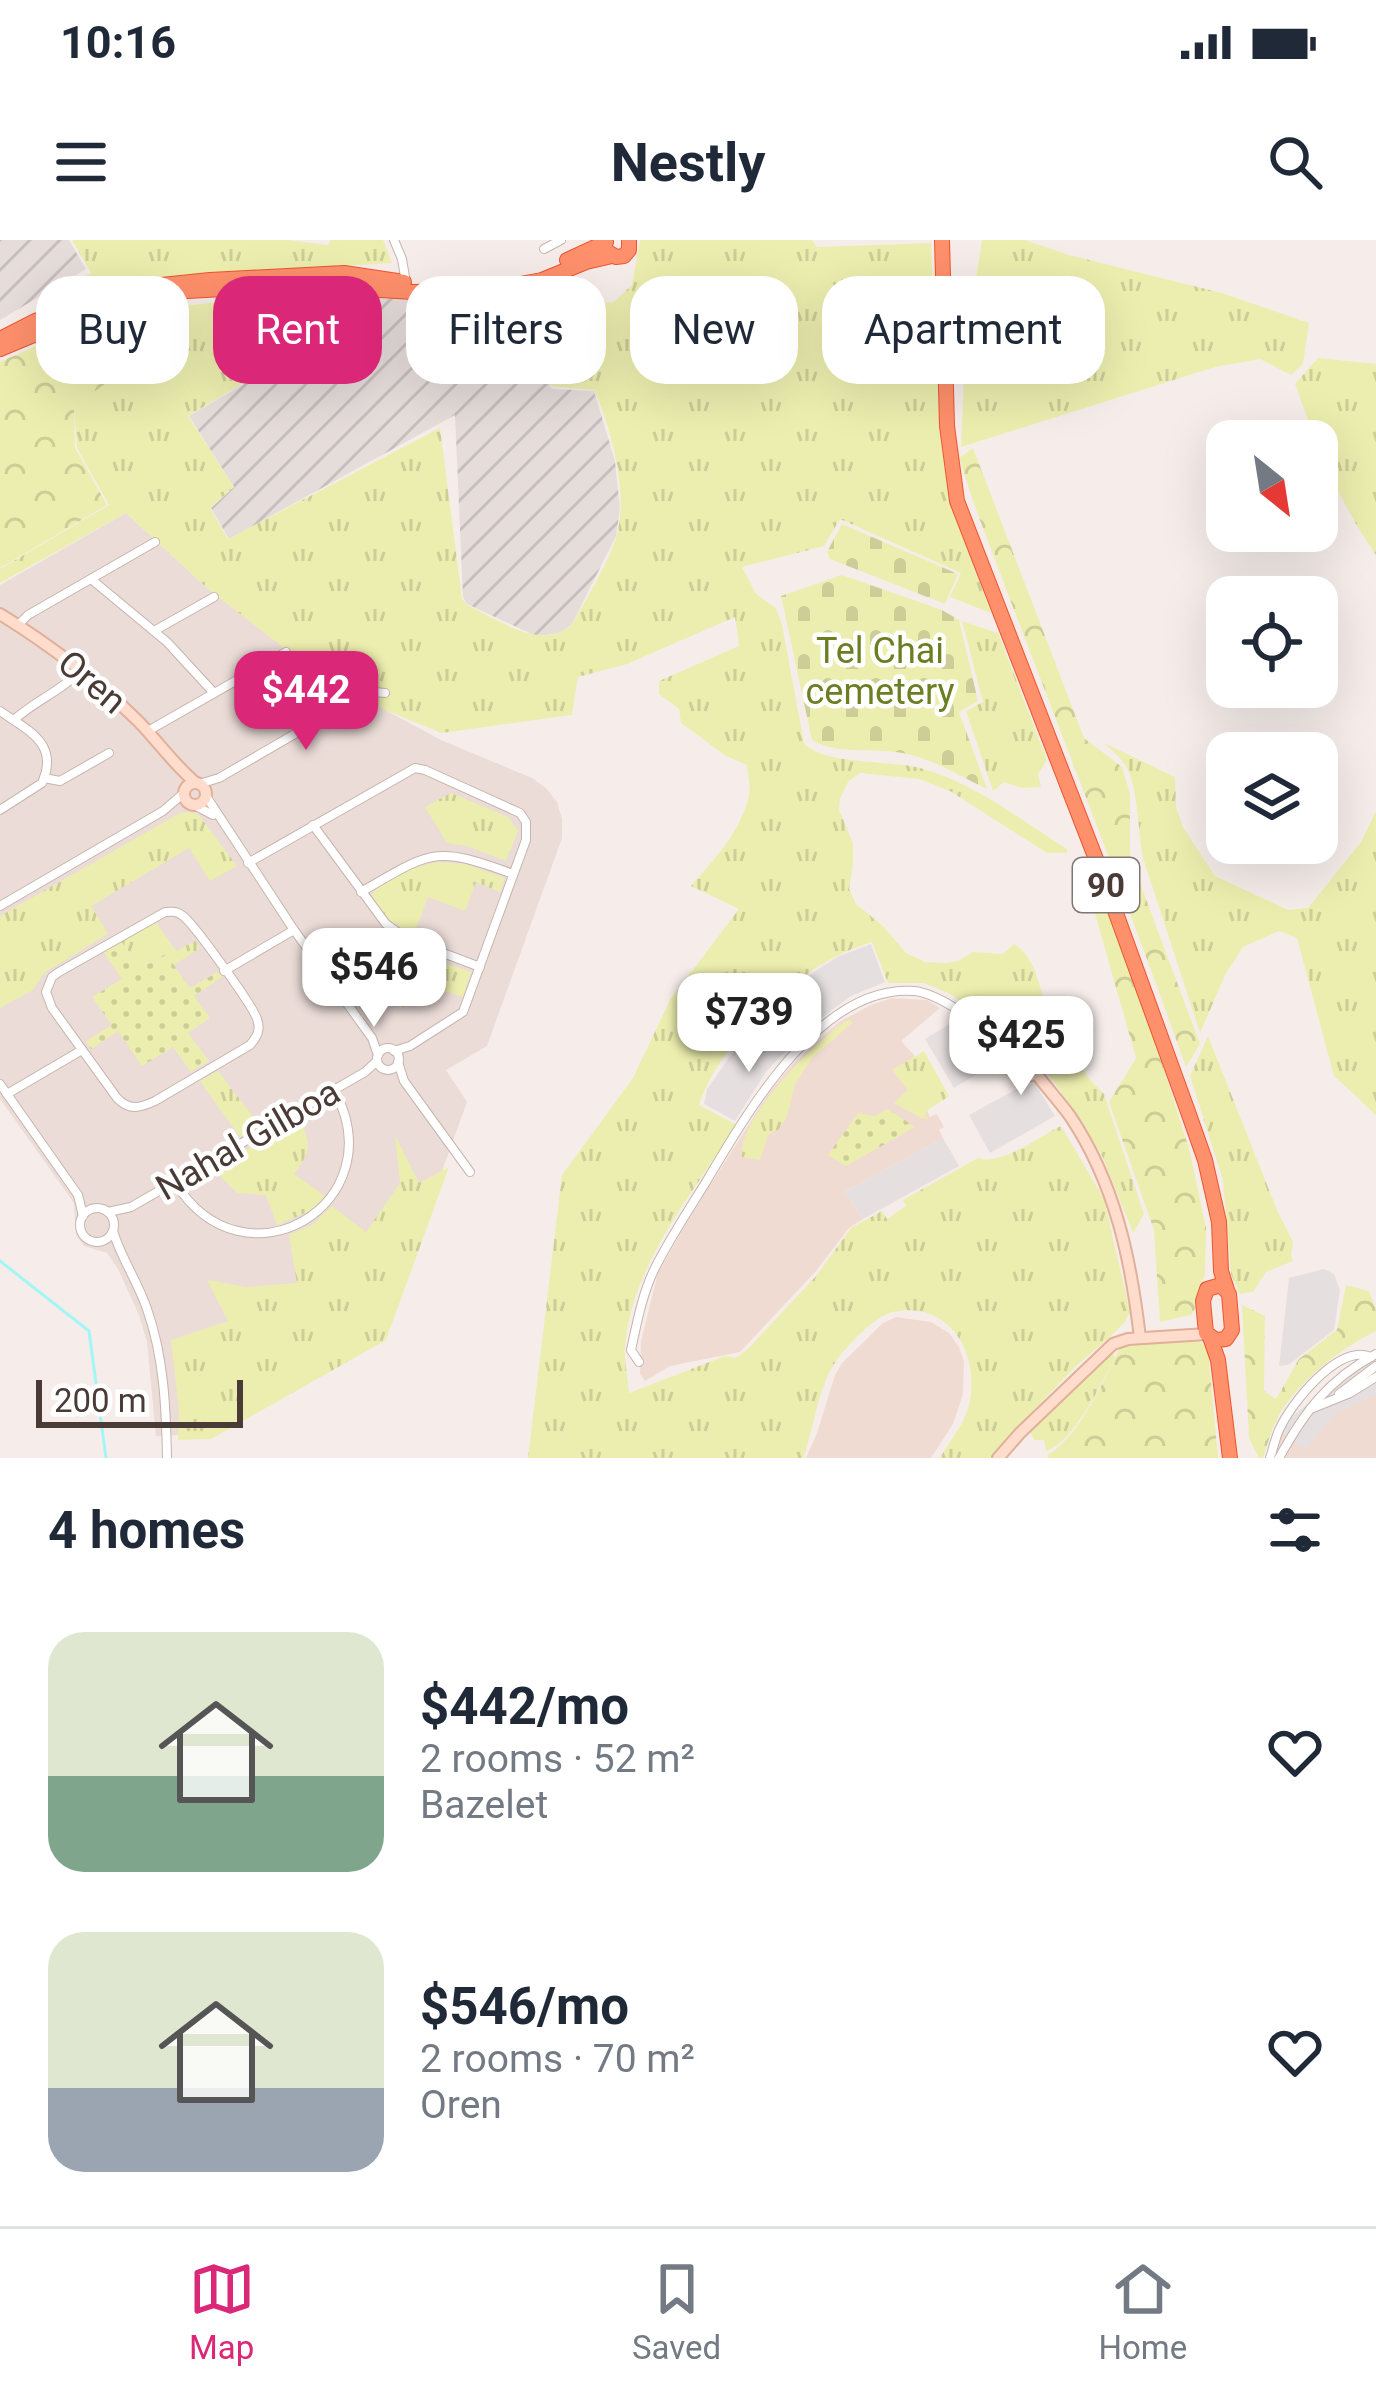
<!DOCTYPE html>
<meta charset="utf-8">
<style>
:root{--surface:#fff;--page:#f2f2f3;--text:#1f2937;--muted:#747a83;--line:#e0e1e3;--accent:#db2777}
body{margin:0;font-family:Roboto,sans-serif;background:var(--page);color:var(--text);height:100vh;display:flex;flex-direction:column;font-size:45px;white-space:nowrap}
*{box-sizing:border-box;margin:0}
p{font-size:39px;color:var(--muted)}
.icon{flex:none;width:66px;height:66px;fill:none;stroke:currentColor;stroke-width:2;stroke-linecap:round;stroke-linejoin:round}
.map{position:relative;height:1218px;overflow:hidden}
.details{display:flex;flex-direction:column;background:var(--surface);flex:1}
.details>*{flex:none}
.hud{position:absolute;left:36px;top:36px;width:1305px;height:108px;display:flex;gap:24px}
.needle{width:78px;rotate:150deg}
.controls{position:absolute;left:1206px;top:180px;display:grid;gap:24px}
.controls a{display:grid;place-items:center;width:132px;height:132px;border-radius:24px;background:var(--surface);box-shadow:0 12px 48px #0002;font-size:60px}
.scale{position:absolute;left:36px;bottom:30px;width:207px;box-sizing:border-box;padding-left:12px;border:6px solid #4b3b37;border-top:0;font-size:33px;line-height:42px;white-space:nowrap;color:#4b3b37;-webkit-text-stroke:9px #fff;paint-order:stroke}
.price{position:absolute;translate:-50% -102px;padding:0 27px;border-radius:24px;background:#fff;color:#222;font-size:39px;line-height:78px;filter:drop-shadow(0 3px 6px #0008)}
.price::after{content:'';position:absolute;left:50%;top:72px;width:36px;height:27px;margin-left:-18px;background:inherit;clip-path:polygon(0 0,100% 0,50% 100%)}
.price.current{background:var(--accent);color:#fff}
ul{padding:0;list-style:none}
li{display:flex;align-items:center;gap:36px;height:300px;padding:0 48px}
li span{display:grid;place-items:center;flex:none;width:336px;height:240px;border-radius:36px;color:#555}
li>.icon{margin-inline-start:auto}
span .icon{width:144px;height:144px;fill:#fffc;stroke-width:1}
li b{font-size:51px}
h2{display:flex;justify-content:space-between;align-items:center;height:144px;padding:0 48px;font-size:51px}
.tag{padding:0 42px;border-radius:36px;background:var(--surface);box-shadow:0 12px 48px #0002;font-size:42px;line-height:108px}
.tag.current{background:var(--accent);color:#fff}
.status{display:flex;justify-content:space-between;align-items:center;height:84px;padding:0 60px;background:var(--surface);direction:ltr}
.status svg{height:33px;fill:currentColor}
header{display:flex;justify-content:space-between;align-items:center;height:156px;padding:0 48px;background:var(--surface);font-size:54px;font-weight:700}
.dock{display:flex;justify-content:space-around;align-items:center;height:168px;border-top:3px solid var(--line);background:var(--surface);font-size:33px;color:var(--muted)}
.dock a{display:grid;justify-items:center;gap:6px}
.dock .current{color:var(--accent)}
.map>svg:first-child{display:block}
.residential{fill:#ebdcd7}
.industrial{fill:url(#industrial-furrows)}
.education{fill:#f0dbd3}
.grass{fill:url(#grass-tufts)}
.forest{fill:url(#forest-crowns)}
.cemetery{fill:url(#cemetery-stones)}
.park{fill:url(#park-dots)}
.parking{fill:#e5e0df}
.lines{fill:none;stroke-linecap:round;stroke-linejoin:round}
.stream{stroke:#a2f7f6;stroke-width:3}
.street-casing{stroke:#c6b4ae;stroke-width:10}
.secondary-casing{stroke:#e0b09a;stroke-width:14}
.highway-casing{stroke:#ec552e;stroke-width:16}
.street{stroke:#fff;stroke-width:8}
.secondary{stroke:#ffdccb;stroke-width:10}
.highway{stroke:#ff906c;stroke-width:14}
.labels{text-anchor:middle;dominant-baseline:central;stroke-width:9;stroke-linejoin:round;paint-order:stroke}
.shield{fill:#fff;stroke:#817673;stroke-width:3}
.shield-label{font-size:33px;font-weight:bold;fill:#4b3b37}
.park-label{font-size:36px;fill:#6c7e22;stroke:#fff}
.street-label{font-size:36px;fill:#4b3b37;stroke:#fff}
</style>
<div class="status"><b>10:16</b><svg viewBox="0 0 49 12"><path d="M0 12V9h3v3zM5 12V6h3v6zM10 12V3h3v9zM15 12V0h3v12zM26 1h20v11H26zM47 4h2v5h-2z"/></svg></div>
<header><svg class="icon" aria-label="menu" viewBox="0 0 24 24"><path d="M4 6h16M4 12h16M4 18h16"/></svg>Nestly<svg class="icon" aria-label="search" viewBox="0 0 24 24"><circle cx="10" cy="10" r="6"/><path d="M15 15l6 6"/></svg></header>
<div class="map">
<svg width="1376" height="1218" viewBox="0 0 1376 1218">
<defs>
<pattern id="industrial-furrows" width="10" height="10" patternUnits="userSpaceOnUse" patternTransform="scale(3)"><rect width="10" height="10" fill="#e6dddb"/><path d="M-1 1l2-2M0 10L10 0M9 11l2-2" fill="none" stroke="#c7bfbd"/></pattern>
<pattern id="grass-tufts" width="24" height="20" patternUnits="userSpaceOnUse" patternTransform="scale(3)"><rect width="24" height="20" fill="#eceeaf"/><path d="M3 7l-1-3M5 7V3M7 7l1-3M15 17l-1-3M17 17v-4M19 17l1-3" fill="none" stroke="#cccd97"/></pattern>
<pattern id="forest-crowns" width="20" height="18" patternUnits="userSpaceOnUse" patternTransform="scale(3)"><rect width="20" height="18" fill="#eceeaf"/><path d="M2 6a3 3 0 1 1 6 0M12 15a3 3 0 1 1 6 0" fill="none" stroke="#cccd97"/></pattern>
<pattern id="cemetery-stones" width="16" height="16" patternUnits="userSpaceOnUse" patternTransform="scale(3)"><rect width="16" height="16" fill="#eceeaf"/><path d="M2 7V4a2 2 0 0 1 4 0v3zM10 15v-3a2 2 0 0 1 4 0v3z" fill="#cccd97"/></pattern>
<pattern id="park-dots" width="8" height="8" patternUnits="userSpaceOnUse" patternTransform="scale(3)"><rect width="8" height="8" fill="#eceeaf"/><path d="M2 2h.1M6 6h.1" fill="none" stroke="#cccd97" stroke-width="1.8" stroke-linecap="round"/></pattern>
</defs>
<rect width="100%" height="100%" fill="#f6edea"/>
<path class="residential" d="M126 273 207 348 281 405 387 471 441 500 532 538 546 548 557 562 562 579V598L487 806 446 830 467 862 382 1097 210 1194 156 1196 147 1102 139 1075 118 1029 107 1013 84 1006 76 995 74 963 0 859V345Z"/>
<g class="industrial">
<path d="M0 0H69L86 29 0 80Z"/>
<path d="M536 52 542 109 550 147 553 149 594 151 615 221 620 269 616 296 572 384 561 393 536 396 467 364 463 357 455 175 229 299 211 268 234 247 189 176 334 91 345 66 365 56H447Z"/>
</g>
<g class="education">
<path d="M892 758 927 760 940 768 901 801 914 815 913 842 930 877 937 874 944 887 939 890 943 898 844 952 863 979 849 988 816 1031 740 1112 670 1126 645 1141 640 1134 641 1101 658 1033 690 977 770 851 792 825 839 782 871 765Z"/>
<path d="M896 1077 931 1082 949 1093 959 1107 964 1122 963 1154 953 1184 931 1218H806L817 1193 835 1135 842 1123 883 1083Z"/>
<path d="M1376 1110V1218H1267L1280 1187Z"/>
</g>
<g class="grass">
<path d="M72 0H288L328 5 330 0H383L392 23 204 35 59 66 50 56 91 33Z"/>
<path d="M640 0H812L817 7 931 3 940 195 949 258 991 373 950 357 961 333 840 279 824 306 742 327 756 354 776 368 782 385 804 503C822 525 891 520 920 528 973 542 1021 580 1067 609V613H1047L950 551 919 539 860 533 848 542 840 559 839 570 853 603V624L849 649 856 664 884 687 906 713 925 722 946 723 958 721 973 712 1003 714 1014 704C1038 719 1038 750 1050 774 1055 784 1064 786 1072 793L1081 826 1089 839 1104 854 1144 974 1133 993 1103 918 1083 883 1044 828 1033 805 1012 796 950 754 924 743H888L872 702C861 706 848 710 837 716 783 743 718 807 699 865L737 885C694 951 631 1026 625 1107 624 1121 628 1138 629 1153L725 1116 736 1118 748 1109 817 1035 851 988 882 971 887 979 906 966 903 960 978 918C1001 926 1039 897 1061 886L1104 959 1130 1072 1125 1082 1112 1095 1075 1127 999 1207 992 1218H940C951 1199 966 1183 970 1160 979 1111 948 1060 893 1072 875 1076 854 1100 842 1113 817 1143 816 1184 803 1218H528L562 935 633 838 670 760 739 669 691 646C714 620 742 590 749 555 751 546 748 535 747 525L726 516 681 483 679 469 659 454V441L739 406 735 377 627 424 578 437 572 475 442 493 387 471 280 405 207 348 126 273 0 343V329L109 265 77 208 74 163C115 141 123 117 129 72L219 62 325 59 342 69 334 89 188 176 234 247 210 268 228 299 440 188 462 358 467 365C500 380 539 411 572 385 586 358 612 318 618 290 627 251 611 186 594 150L551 146 543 109 541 66 614 62 632 45Z"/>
<path d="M982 0H1025L1069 15 1222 53 1309 83 1303 124 1291 135 1260 119 1215 127 961 207 965 110Z"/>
<path d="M1318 118 1376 124V315C1338 261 1317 205 1295 144Z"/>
<path d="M962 381 998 393 1047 520 1038 534 1041 547 1022 548 1004 542 993 551 966 471 983 462Z"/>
<path d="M1104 503 1175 537 1176 567 1183 587 1215 636 1288 670 1308 668 1361 602 1376 571V875L1334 836 1297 698 1279 691 1243 707 1225 735 1200 793 1143 618C1138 592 1138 542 1124 523 1119 516 1110 509 1104 503Z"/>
<path d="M451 553 508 577 518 591 506 621 467 606 447 603 425 567Z"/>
<path d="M189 572 198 574 237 626 210 641 189 608 91 666 108 694 44 733 33 750 0 768V676L180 573Z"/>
<path d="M437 622 465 624 505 638 500 652 476 642 465 671 428 657 414 694C395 687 380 674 372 654L374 651 407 629Z"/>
<path d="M156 682 176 711 195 701 200 708 174 725 165 714 141 728 121 701Z"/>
<path d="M424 716 471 732 463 757 435 748 401 768 380 738Z"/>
<path d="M850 779 852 783 812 818 795 844 787 877 779 889 768 895 760 920 742 917C735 882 819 795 850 779Z"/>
<path d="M1208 796 1277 970 1293 1002 1291 1015 1293 1021 1266 1032 1253 1052 1240 1054 1231 1034 1223 940 1190 836Z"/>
<path d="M924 811 949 856 925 872 928 879 921 878 894 863 908 850 892 830Z"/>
<path d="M218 831 260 886 240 897 200 841Z"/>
<path d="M300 880C312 907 311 910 294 934L325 956 312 970 277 985 266 955 237 953 213 929Z"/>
<path d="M395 895 419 943 449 927 386 1100 211 1199 178 1200 179 1170 171 1100 228 1081 207 1040 246 1047 297 1043 289 995 312 985 332 966 366 992 400 943Z"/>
<path d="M1117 1107 1113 1113 1115 1118C1101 1144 1074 1202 1046 1211L1044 1200H1034L1030 1192 1107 1114Z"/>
</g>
<g class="forest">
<path d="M129 72C127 85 130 102 127 114 121 137 93 153 74 164L75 208 107 265 0 328V122L74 89Z"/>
<path d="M973 208 1084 498 1122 527 1130 554V616L1200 804 1186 827C1119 638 1044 451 974 264L959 218Z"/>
<path d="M1098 632 1134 734 1190 912 1206 988 1205 1035 1198 1049 1197 1065 1191 1075 1160 1082 1154 990 1109 862 1136 818 1094 670 1087 635Z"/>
<path d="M1346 1045 1369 1051 1376 1069V1091C1341 1108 1293 1145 1276 1181 1270 1193 1267 1206 1263 1218H1259L1249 1198 1242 1065 1265 1076 1264 1151 1276 1159 1299 1119 1337 1090Z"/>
<path d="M1144 1101 1200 1102 1208 1108 1218 1218H1048L1047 1215C1077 1200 1107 1136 1120 1107Z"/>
</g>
<g class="cemetery">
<path d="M842 284 958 334 945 364 830 319 827 312Z"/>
<path d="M842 335 942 370 959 380 978 461 959 472 987 549C961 537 935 520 907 514 877 507 839 516 812 500L781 356Z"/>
</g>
<g class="park">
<path d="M121 701 141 728 166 714 190 748 218 732 222 737 194 756 210 778 188 793 209 821 191 832 173 807 142 826 118 791 91 809 86 801 112 785 92 757 122 739 103 711Z"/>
<path d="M888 869 915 887 846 926 828 915 858 873 875 876Z"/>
</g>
<g class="parking">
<path d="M871 704 885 742 851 756 803 792 766 832 735 881 704 864 707 849 748 791 815 731 839 716Z"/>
<path d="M954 781 1002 819 954 848 925 799Z"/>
<path d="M1033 840 1055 876 990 913 969 875Z"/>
<path d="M943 898 959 926 863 979 844 952Z"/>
<path d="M1324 1029 1334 1034 1340 1050 1334 1090 1288 1125 1279 1126 1289 1038Z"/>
<path d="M1376 1114V1154L1335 1174 1306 1209 1276 1190 1351 1128Z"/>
</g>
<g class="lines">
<path class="stream" d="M0 1021 89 1091 106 1218"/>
<defs>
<g id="street">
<path d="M394 0 402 19 406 43"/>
<path d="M544 9 561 0"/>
<path d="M91 339 167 402 214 453"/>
<path d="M18 385 28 375 155 302"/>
<path d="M154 391 214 357"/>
<path d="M0 471C27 490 60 503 42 543L0 570"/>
<path d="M14 480C34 461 62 451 81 430"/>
<path d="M148 491 286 412"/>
<path d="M44 538 60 541 109 513"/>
<path d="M199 544 219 538 355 459 374 452 385 453"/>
<path d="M206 556 294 690 372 798 378 815"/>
<path d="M194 565 213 575"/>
<path d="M313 585 386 684 409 700 480 727"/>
<path d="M248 623 415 528 425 530 520 573 526 582V600L463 772 410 806 394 811"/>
<path d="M361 652C432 611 434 605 513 634"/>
<path d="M0 666 163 571 185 552"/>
<path d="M165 672C174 672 175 670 183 676 194 684 253 766 257 779 261 790 257 797 250 805L155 861C140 868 129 871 117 858L52 768 46 752 52 737 59 732Z"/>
<path d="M224 731 294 690"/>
<circle cx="388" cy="819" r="11"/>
<path d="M398 822 404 841 470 932"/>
<path d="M0 844 78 955 83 976"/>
<path d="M7 854 82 810"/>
<path d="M175 942C243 1054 397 964 334 850"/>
<circle cx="97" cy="985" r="17"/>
<path d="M108 972 131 967 365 832 377 821"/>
<path d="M113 991C121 1018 138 1042 147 1069 164 1117 166 1167 167 1218"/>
<path d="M639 1122 631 1110C637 1083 642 1055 654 1030 669 1000 688 971 706 942 747 873 820 744 914 751 945 754 990 794 1017 812"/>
<path d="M1339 1154 1376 1126"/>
<path d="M1313 1168 1350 1153 1376 1137"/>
<path d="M1270 1218C1273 1209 1275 1199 1279 1190 1291 1163 1339 1103 1371 1117"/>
<path d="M1279 1218C1305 1171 1328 1140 1376 1114"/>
</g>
<g id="secondary">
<path d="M0 374C50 405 95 439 137 480 157 500 174 525 196 543"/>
<circle cx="195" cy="554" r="11"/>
<circle cx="1026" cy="822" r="14"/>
<path d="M1035 832C1046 847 1059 861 1070 876 1115 943 1131 1019 1140 1098"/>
<path d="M998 1218 1020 1193 1113 1104 1128 1099 1207 1094"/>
</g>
<g id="highway">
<path d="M942 0 947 186 957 261 1101 632 1187 869 1205 920 1219 982 1221 1031 1227 1050"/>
<path d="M608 12 616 17 624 16 629 10V0"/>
<path d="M567 20 606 2"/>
<path d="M0 99 35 81 123 49 210 40 344 33 404 42"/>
<path d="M0 109 89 72 131 59 169 52 300 45 413 52 489 50 542 40 586 22 612 16"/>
<path d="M1221 1045 1229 1054 1232 1090 1226 1099 1216 1100 1206 1093 1203 1061 1207 1049Z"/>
<path d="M1210 1097 1218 1120 1230 1218"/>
</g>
</defs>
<use href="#street" class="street-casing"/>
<use href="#secondary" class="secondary-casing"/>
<use href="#highway" class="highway-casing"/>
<use href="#street" class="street"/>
<use href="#secondary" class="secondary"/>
<use href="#highway" class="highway"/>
</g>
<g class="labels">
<rect class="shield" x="1073" y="618" width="66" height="54" rx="9"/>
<g class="shield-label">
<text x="1106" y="645">90</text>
</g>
<g class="park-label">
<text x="880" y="411">Tel Chai<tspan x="880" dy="41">cemetery</tspan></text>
</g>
<g class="street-label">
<text transform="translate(92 442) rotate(40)">Oren</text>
<text transform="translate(248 900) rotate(-30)">Nahal Gilboa</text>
</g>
</g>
</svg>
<div class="controls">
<a><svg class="needle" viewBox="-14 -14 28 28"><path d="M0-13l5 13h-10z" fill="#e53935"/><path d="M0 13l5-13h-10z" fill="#747a83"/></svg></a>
<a><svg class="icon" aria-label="locate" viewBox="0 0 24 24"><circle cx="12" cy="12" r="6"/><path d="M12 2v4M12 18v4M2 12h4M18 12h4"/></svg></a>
<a><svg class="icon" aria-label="layers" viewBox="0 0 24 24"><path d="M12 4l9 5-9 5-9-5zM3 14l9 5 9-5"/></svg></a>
</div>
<div class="scale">200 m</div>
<b class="price current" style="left:306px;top:513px">$442</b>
<b class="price" style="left:374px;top:790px">$546</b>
<b class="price" style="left:749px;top:835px">$739</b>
<b class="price" style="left:1021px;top:858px">$425</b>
<div class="hud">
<a class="tag">Buy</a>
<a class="tag current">Rent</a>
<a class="tag">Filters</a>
<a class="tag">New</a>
<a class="tag">Apartment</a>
</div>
</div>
<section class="details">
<h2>4 homes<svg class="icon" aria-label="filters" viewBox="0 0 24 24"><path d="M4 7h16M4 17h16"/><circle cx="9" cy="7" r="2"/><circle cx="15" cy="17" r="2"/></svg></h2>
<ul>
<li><span style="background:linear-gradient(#dfe7d0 60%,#7fa58c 0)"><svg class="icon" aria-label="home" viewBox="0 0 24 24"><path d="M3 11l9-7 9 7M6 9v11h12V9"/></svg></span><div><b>$442/mo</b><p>2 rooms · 52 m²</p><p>Bazelet</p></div><svg class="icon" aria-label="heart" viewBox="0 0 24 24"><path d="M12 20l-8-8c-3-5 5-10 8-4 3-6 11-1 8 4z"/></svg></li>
<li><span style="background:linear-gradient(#dfe7d0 65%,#9aa5b1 0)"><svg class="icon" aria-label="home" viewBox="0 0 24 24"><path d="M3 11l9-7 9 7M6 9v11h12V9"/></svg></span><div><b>$546/mo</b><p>2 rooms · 70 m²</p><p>Oren</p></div><svg class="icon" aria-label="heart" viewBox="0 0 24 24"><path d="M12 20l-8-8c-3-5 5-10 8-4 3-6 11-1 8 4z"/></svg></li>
</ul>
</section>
<nav class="dock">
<a class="current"><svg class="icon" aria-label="map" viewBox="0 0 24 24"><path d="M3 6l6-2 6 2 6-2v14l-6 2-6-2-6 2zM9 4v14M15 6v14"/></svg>Map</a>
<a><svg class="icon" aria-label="saved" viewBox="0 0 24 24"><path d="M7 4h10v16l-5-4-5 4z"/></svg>Saved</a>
<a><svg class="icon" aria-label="home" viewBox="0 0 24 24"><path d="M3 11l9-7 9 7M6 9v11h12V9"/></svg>Home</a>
</nav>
